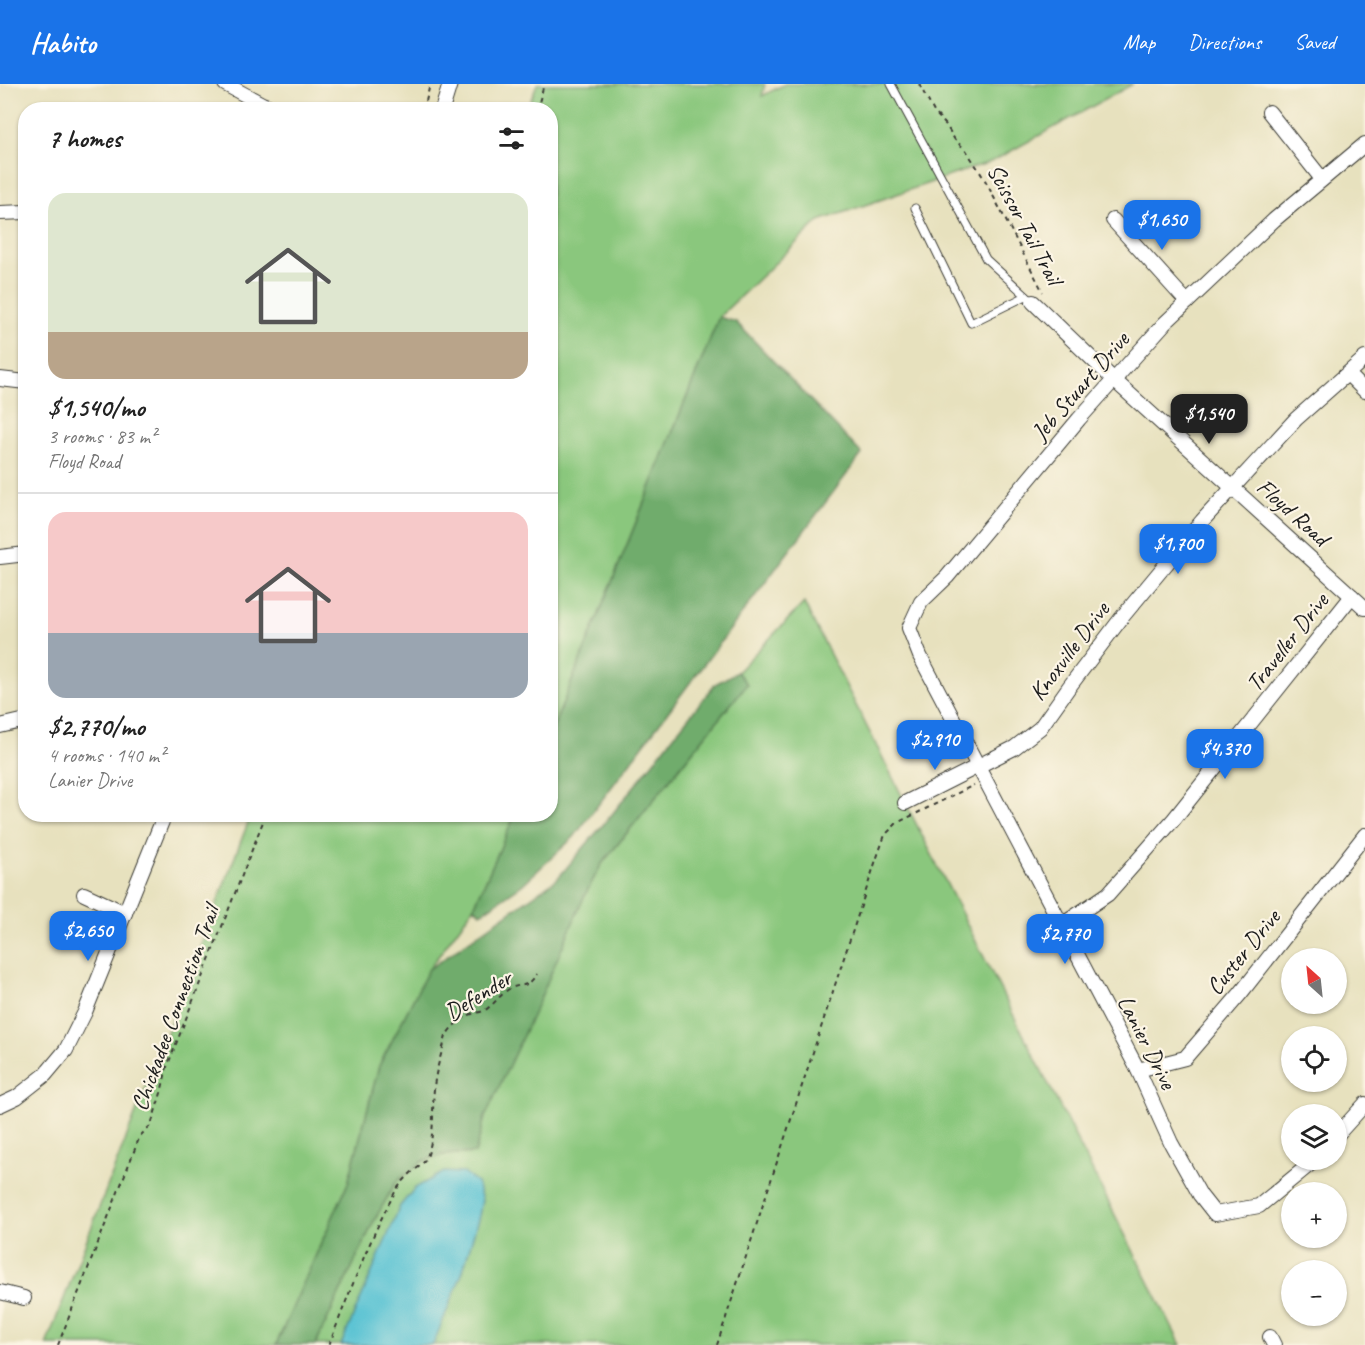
<!DOCTYPE html>
<meta charset="utf-8">
<style>
:root{--surface:#fff;--page:#f2f2f2;--text:#222;--muted:#767676;--line:#e0e0e0;--accent:#1a73e8}
body{margin:0;font-family:Caveat,sans-serif;background:var(--page);color:var(--text);height:100vh;display:flex;flex-direction:column;font-size:22px;white-space:nowrap}
*{box-sizing:border-box;margin:0}
p{font-size:20px;color:var(--muted)}
.icon{flex:none;width:33px;height:33px;fill:none;stroke:currentColor;stroke-width:2;stroke-linecap:round;stroke-linejoin:round}
.map{position:relative;flex:1;overflow:hidden}
.drawer{position:absolute;left:18px;top:18px;width:540px;height:720px;display:flex;flex-direction:column;background:var(--surface);border-radius:24px;box-shadow:0 2px 4px #0004}
.drawer>*{flex:none}
.needle{width:39px;rotate:333deg}
.controls{position:absolute;left:1281px;top:864px;display:grid;gap:12px}
.controls a{display:grid;place-items:center;width:66px;height:66px;border-radius:50%;background:var(--surface);box-shadow:0 2px 4px #0004;font-size:30px}
.price{position:absolute;translate:-50% -51px;padding:0 14px;border-radius:12px;background:var(--accent);color:#fff;font-size:20px;line-height:39px;filter:drop-shadow(0 2px 3px #0008)}
.price::after{content:'';position:absolute;left:50%;top:36px;width:18px;height:14px;margin-left:-9px;background:inherit;clip-path:polygon(0 0,100% 0,50% 100%)}
.price.selected{background:#222;color:#fff}
ul{padding:0;list-style:none}
li{display:grid;align-content:center;gap:12px;height:318px;padding:0 30px}
li+li{border-top:2px solid var(--line)}
li span{display:grid;place-items:center;height:186px;border-radius:18px;color:#555}
li>.icon{margin-inline-start:auto}
span .icon{width:108px;height:108px;fill:#fffc;stroke-width:1}
li b{font-size:26px}
h2{display:flex;justify-content:space-between;align-items:center;height:72px;padding:0 30px;font-size:26px}
header{display:flex;align-items:center;gap:36px;box-sizing:border-box;height:84px;padding:0 30px;background:var(--accent);color:#fff}
header strong{font-size:28px}
nav{display:flex;gap:33px;margin-inline-start:auto;font-size:21px}
.map>svg:first-child{display:block}
.green{fill:#8ac77d;stroke:#53724c;stroke-width:1.5}
.forest{fill:#6fac6c;stroke:#466444;stroke-width:1.5}
.water{fill:#58c2d3;stroke:#3a6f78;stroke-width:1.5}
.lines{fill:none;stroke-linecap:round;stroke-linejoin:round}
.service-casing{stroke:#3a3a34;stroke-width:9}
.minor-casing{stroke:#3a3a34;stroke-width:16}
.path{stroke:#3a3a34;stroke-width:2;stroke-dasharray:4.5 4.5;stroke-linecap:butt}
.service{stroke:#fff;stroke-width:7}
.minor{stroke:#fff;stroke-width:14}
.labels{text-anchor:middle;dominant-baseline:central;stroke-width:4.5;stroke-linejoin:round;paint-order:stroke}
.street-label{font-size:24px;fill:#1c1c1c;stroke:#fcf5e5}
</style>
<header>
<strong>Habito</strong>
<nav><a>Map</a><a>Directions</a><a>Saved</a></nav>
</header>
<div class="map">
<svg width="1365" height="1261" viewBox="0 0 1365 1261">
<rect width="100%" height="100%" fill="#fcf5e5"/>
<filter id="ink" filterUnits="userSpaceOnUse"><feTurbulence type="fractalNoise" baseFrequency=".0167" numOctaves="2"/><feDisplacementMap in="SourceGraphic" scale="12" xChannelSelector="R" yChannelSelector="G"/><feConvolveMatrix kernelMatrix="1 2 1 2 8 2 1 2 1" color-interpolation-filters="sRGB"/></filter>
<filter id="wash" filterUnits="userSpaceOnUse"><feTurbulence type="fractalNoise" baseFrequency=".008" numOctaves="4" result="noise"/><feDisplacementMap in="SourceGraphic" scale="24" xChannelSelector="R" yChannelSelector="G"/><feGaussianBlur stdDeviation="1.35" result="paint"/><feColorMatrix in="noise" values="0 0 0 0 0 0 0 0 0 0 0 0 0 0 0 0 0 1.4 0 .05"/><feComposite in="paint" operator="in"/></filter>
<g filter="url(#wash)">
<rect width="100%" height="100%" fill="#e7e1be"/>
<g class="green">
<path d="M537 0H765L762 12 785 0H1133L993 77 819 137 719 233 551 649 550 26H527Z"/>
<path d="M804 519 1181 1261H315L375 1135 396 1098 423 1077 442 1071 475 1069 485 1033 584 813 601 781 747 600 737 588Z"/>
<path d="M251 731H515L474 823 429 885 379 982 348 1099 276 1261H46Z"/>
</g>
<g class="forest">
<path d="M719 233 736 238 862 370 574 753 522 801 481 829 474 823 515 731 550 730 551 649Z"/>
<path d="M737 588 747 600 601 781 584 813 540 915 485 1033 475 1069 442 1071 423 1077 396 1098 375 1135 315 1261H276L348 1099 379 982 429 885 557 795 613 729 715 600Z"/>
</g>
<path class="water" d="M444 1088 464 1089 477 1099 482 1116 479 1132 462 1190 433 1261H341L400 1122 415 1104Z"/>
</g>
<g filter="url(#ink)">
<g class="lines">
<defs>
<g id="service">
<path d="M891 0 986 175 1033 218"/>
<path d="M915 124 971 239 1026 212"/>
</g>
<g id="minor">
<path d="M225 0 262 20 278 26"/>
<path d="M442 26 450 0"/>
<path d="M1269 28 1322 95"/>
<path d="M0 129 26 128"/>
<path d="M1113 136 1187 218"/>
<path d="M1033 218 1114 296 1365 524"/>
<path d="M1348 290 1365 307"/>
<path d="M0 295 26 298"/>
<path d="M0 473 26 470"/>
<path d="M0 642 26 636"/>
<path d="M905 719 1014 664 1040 644 1069 603 1123 532 1202 437 1296 335 1365 274"/>
<path d="M84 810 125 829"/>
<path d="M1062 841 1108 810 1174 735 1352 512"/>
<path d="M1138 986 1185 974 1240 910 1365 751"/>
<path d="M0 1021 17 1013 45 991 66 966 85 928 165 730"/>
<path d="M1336 1052 1365 1020"/>
<path d="M1315 1076 1259 1122 1215 1130 1200 1111 1171 1059 1138 986 920 572 909 544 921 518 947 493 1079 335 1164 240 1274 136 1365 60"/>
<path d="M0 1208 24 1214"/>
<path d="M1270 1253 1274 1261"/>
</g>
</defs>
<use href="#service" class="service-casing"/>
<use href="#minor" class="minor-casing"/>
<g class="path">
<path d="M919 0 934 28 946 41 955 56 966 66 985 96 1043 208"/>
<path d="M424 26 430 0"/>
<path d="M537 26 544 0"/>
<path d="M58 1261 140 1052 151 1041 161 1009 167 983 266 730"/>
<path d="M329 1261C349 1210 368 1158 394 1110 398 1102 405 1095 411 1089 417 1084 424 1080 427 1073 435 1051 432 1028 434 1005 435 987 442 969 446 952 451 942 465 931 475 929 480 928 483 928 488 924 495 919 501 910 509 905 523 898 526 906 537 890"/>
<path d="M717 1261 876 776 885 751 897 739 974 701"/>
</g>
<use href="#service" class="service"/>
<use href="#minor" class="minor"/>
</g>
</g>
<g class="labels">
<g class="street-label">
<text transform="translate(1025 140) rotate(62)">Scissor Tail Trail</text>
<text transform="translate(1080 302) rotate(-49)">Jeb Stuart Drive</text>
<text transform="translate(1293 428) rotate(42)">Floyd Road</text>
<text transform="translate(1287 558) rotate(-52)">Traveller Drive</text>
<text transform="translate(1069 567) rotate(-53)">Knoxville Drive</text>
<text transform="translate(1243 868) rotate(-51)">Custer Drive</text>
<text transform="translate(478 911) rotate(-32)">Defender</text>
<text transform="translate(175 924) rotate(-70)">Chickadee Connection Trail</text>
<text transform="translate(1147 958) rotate(63)">Lanier Drive</text>
</g>
</g>
</svg>
<div class="controls">
<a><svg class="needle" viewBox="-14 -14 28 28"><path d="M0-13l5 13h-10z" fill="#e53935"/><path d="M0 13l5-13h-10z" fill="#767676"/></svg></a>
<a><svg class="icon" aria-label="locate" viewBox="0 0 24 24"><circle cx="12" cy="12" r="6"/><path d="M12 2v4M12 18v4M2 12h4M18 12h4"/></svg></a>
<a><svg class="icon" aria-label="layers" viewBox="0 0 24 24"><path d="M12 4l9 5-9 5-9-5zM3 14l9 5 9-5"/></svg></a>
<a>+</a>
<a>−</a>
</div>
<b class="price" style="left:1162px;top:167px">$1,650</b>
<b class="price selected" style="left:1209px;top:361px">$1,540</b>
<b class="price" style="left:1178px;top:491px">$1,700</b>
<b class="price" style="left:935px;top:687px">$2,910</b>
<b class="price" style="left:1225px;top:696px">$4,370</b>
<b class="price" style="left:88px;top:878px">$2,650</b>
<b class="price" style="left:1065px;top:881px">$2,770</b>
<section class="drawer">
<h2>7 homes<svg class="icon" aria-label="filters" viewBox="0 0 24 24"><path d="M4 7h16M4 17h16"/><circle cx="9" cy="7" r="2"/><circle cx="15" cy="17" r="2"/></svg></h2>
<ul>
<li><span style="background:linear-gradient(#dfe7d0 75%,#b9a48a 0)"><svg class="icon" aria-label="home" viewBox="0 0 24 24"><path d="M3 11l9-7 9 7M6 9v11h12V9"/></svg></span><div><b>$1,540/mo</b><p>3 rooms · 83 m²</p><p>Floyd Road</p></div></li>
<li><span style="background:linear-gradient(#f6c9c9 65%,#9aa5b1 0)"><svg class="icon" aria-label="home" viewBox="0 0 24 24"><path d="M3 11l9-7 9 7M6 9v11h12V9"/></svg></span><div><b>$2,770/mo</b><p>4 rooms · 140 m²</p><p>Lanier Drive</p></div></li>
</ul>
</section>
</div>
